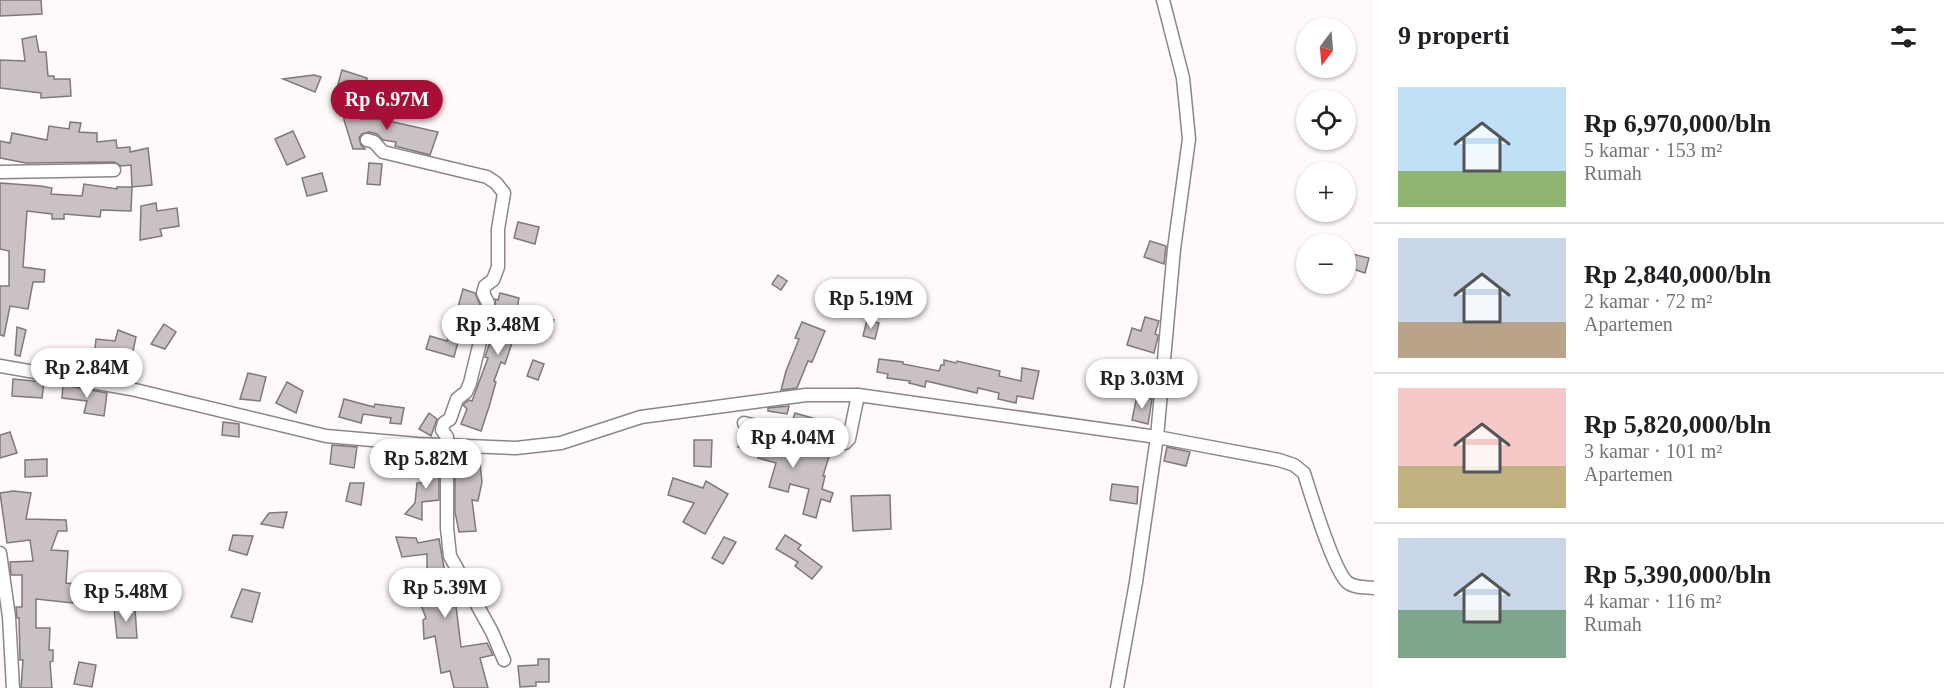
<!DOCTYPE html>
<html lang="id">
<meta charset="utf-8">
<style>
:root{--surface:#fff;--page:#f6f6f6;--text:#202124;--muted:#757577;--line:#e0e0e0;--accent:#a80f36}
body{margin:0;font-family:Georgia,serif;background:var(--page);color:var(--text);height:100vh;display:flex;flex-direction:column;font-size:22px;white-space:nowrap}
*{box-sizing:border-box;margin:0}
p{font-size:20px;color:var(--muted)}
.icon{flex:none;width:33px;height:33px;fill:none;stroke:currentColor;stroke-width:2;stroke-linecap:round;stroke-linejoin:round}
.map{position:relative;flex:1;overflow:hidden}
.panel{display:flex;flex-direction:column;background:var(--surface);width:570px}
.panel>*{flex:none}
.needle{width:39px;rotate:196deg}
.controls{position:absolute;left:1296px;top:18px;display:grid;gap:12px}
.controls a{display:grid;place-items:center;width:60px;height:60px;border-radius:50%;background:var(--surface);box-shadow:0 2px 4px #0004;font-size:30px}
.price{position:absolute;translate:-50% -51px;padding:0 14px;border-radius:21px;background:#fff;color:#222;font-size:20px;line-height:39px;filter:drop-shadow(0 2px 3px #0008)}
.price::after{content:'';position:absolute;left:50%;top:36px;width:18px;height:14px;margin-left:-9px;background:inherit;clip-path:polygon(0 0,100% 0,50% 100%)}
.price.on{background:var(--accent);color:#fff}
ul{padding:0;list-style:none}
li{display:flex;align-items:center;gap:18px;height:150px;padding:0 24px}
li+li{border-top:2px solid var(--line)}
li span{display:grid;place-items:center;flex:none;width:168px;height:120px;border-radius:0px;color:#555}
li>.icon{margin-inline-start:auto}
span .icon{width:72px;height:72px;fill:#fffc;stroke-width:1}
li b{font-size:26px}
h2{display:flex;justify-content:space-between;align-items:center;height:72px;padding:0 24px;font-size:26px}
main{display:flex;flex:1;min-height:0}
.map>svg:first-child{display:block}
.building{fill:#c9c1c2;stroke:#7f7979;stroke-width:1.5}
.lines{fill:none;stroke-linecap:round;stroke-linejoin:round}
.minor-casing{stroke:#8d8686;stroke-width:15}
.minor{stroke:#fff;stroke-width:12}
</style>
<main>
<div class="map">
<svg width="1374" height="688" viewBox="0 0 1374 688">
<rect width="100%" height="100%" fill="#fff9f9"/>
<g class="building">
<path d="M0 0H41L42 14 0 16Z"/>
<path d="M36 36 39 52H46L48 76H54V79H70L71 96 41 98V93L0 88V60L25 61 22 39Z"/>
<path d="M342 70 367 78 365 97 338 84Z"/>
<path d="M314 75 321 77 315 92 283 79Z"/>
<path d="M345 103H361V119H380L438 132 430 155 395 146 396 142 383 140 377 134 369 132 362 134 359 138 361 145 365 149H353L344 120Z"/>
<path d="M70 122 81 123 79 132 97 133V142L116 140 117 148 130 147V152L148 148 152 185 132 187 131 165 121 166 114 162 26 163 0 158V141L10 143 12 133 47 140 49 126 69 129Z"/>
<path d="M293 131 305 157 287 165 275 139Z"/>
<path d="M369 163 382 164 380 185 367 184Z"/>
<path d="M322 173 327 191 307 196 302 178Z"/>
<path d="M0 183 41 186 52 188 51 194 82 196 84 184 117 189V187H132L131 211 101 210 100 217 64 214V219H52V214L27 211 23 267 45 270 44 282H33L28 309 10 306 4 336 0 335V286H9V251L0 249Z"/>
<path d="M156 203 157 211 177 208 179 226 160 229 162 236 140 240 141 206Z"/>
<path d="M518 222 539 227 535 244 514 238Z"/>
<path d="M1150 241 1166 246 1164 264 1144 257Z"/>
<path d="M1352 254 1369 258 1365 273 1350 268Z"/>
<path d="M778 275 787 281 781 290 772 284Z"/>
<path d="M463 289 475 293 480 305 479 313 458 307Z"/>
<path d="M500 293 519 298 517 308 554 320 550 331 509 318 503 341 512 343 505 364 501 362 494 381 496 382 489 407 481 431 461 424 467 409 463 405 469 400 472 401 488 358 485 357 493 333H491L496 311 495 299 498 300Z"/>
<path d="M1145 317 1159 321 1155 334 1158 335V337L1154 353 1127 345 1132 328 1141 331Z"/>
<path d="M867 320 879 323 875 339 863 336Z"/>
<path d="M802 322 825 331 812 362 808 361 797 388 781 390 786 371 799 339 795 338Z"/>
<path d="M164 324 176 332 165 349 151 344Z"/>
<path d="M17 327 26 330 20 356 15 355Z"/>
<path d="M118 330 136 337 127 379 109 373 112 361 94 359 96 339 115 341Z"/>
<path d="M449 335 459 338 454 357 426 349 430 336 447 341Z"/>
<path d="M879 359 903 362V364L939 371 941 365H944V360L956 363 957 361 1000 371 999 376 1021 381 1022 368 1039 371 1033 399 1017 396 1016 403 998 399 999 393 978 388 977 393 926 381 925 387 909 383 910 381 887 378 888 374 877 372Z"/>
<path d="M533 360 544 364 538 380 527 376Z"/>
<path d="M248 373 266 377 260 401 240 399Z"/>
<path d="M13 379 44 382 42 398 12 396Z"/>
<path d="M287 382 303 391 296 413 276 403Z"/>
<path d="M63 385 107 393 104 416 84 413 87 401 62 398Z"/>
<path d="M1137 396 1152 399 1148 424 1132 420Z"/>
<path d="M344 399 374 407 375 404 404 408 401 424 390 423 391 418 363 414 361 423 339 417Z"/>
<path d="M789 406 787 414 768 411V408Z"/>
<path d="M429 413 437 419 431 436 419 429Z"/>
<path d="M795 413 837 425 835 434 791 425Z"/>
<path d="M223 422 239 424V437L222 435Z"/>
<path d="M742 431 775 442 774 445 813 453 815 447 831 450 823 476H825L822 489 833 493 830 502 821 499 816 518 803 514 809 489 790 484 788 492 769 487 776 463 758 458 759 453 738 447Z"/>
<path d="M10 432 17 453 0 458V435Z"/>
<path d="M694 440H712L711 467 694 466Z"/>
<path d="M332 445 357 447 354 468 330 464Z"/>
<path d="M1167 447 1190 452 1186 466 1164 461Z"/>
<path d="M455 454 479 455 482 482 478 501 472 500 476 531 459 532 455 512Z"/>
<path d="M47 459V476L25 477V460Z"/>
<path d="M439 464V500L422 502V520L405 514 415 503 417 483H425L421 465Z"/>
<path d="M673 478 703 488 706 481 728 494 705 534 683 522 694 503 668 495Z"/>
<path d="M350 483H364L361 505 346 501Z"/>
<path d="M1112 484 1138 487 1137 504 1110 500Z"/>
<path d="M13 491 31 493 26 519 66 520 67 531H58L51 550 68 551 66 583 75 584 73 603 36 599V628H50L49 650H53V661L50 662 52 688H21L23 660H20L19 618H17L16 607H22V575H11L10 562 33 561 30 540 7 543 0 493Z"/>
<path d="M890 495 891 529 853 531 851 496Z"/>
<path d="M287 512 283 528 261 524 269 513Z"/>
<path d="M233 535 253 536 247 555 229 550Z"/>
<path d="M785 535 801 545 798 549 822 567 812 579 795 566 798 562 776 549Z"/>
<path d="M396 537 416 538 418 543 439 539 451 607 456 606 461 647 487 643 493 655 480 658 488 688H454L450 671 441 673 435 636 424 639 423 620 426 618 413 585 427 581V554L402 557Z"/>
<path d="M724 537 736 542 723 564 712 558Z"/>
<path d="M242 589 260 593 252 622 231 617Z"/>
<path d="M114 609H135L137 638H117Z"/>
<path d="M538 659H549V682H536V686L520 687 518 666 538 665Z"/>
<path d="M79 662 96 665 92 687 74 684Z"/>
</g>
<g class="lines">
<defs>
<g id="minor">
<path d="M367 140 374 142 383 152 487 177 496 183 504 193 498 229V267L493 280 485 286 483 293 488 303V309L470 383 466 392 457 399 450 419 444 423 442 430 447 437V528L450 556 492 632 504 660"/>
<path d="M0 172 114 170"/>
<path d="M0 366 131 389 326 436 418 444 516 448 561 443 641 417 806 395H858L1157 437 1279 460 1294 465 1304 473C1311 495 1333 569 1347 582 1354 588 1365 587 1374 588"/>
<path d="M744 423 820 440 845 443 849 439 858 395"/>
<path d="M0 553 9 617 13 688"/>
<path d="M1117 688 1136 582 1157 437 1174 249 1189 139 1183 78 1163 0"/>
</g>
</defs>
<use href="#minor" class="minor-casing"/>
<use href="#minor" class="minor"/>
</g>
</svg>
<div class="controls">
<a><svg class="needle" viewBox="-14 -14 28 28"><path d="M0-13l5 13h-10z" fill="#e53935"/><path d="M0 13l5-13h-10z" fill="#757577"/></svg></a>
<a><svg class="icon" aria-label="locate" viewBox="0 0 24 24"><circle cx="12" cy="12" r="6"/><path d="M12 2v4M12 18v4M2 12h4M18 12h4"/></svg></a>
<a>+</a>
<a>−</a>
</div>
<b class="price on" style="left:387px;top:131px">Rp 6.97M</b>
<b class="price" style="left:871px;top:330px">Rp 5.19M</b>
<b class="price" style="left:498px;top:356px">Rp 3.48M</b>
<b class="price" style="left:87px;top:399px">Rp 2.84M</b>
<b class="price" style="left:1142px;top:410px">Rp 3.03M</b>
<b class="price" style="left:793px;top:469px">Rp 4.04M</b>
<b class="price" style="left:426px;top:490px">Rp 5.82M</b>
<b class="price" style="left:445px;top:619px">Rp 5.39M</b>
<b class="price" style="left:126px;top:623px">Rp 5.48M</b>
</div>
<section class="panel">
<h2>9 properti<svg class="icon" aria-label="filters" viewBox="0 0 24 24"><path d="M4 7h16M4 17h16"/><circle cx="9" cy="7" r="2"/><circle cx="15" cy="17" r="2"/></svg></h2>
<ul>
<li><span style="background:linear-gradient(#bfe0f5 70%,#8fb573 0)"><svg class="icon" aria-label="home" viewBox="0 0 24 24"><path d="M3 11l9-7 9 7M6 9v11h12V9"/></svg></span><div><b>Rp 6,970,000/bln</b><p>5 kamar · 153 m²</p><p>Rumah</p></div></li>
<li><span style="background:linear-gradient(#c9d6e8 70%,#b9a48a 0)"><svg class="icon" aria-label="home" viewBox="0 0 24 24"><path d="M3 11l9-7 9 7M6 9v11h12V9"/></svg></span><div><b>Rp 2,840,000/bln</b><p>2 kamar · 72 m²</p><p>Apartemen</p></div></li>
<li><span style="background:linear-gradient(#f6c9c9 65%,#c2b280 0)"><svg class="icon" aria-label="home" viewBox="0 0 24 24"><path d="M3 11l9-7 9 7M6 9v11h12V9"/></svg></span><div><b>Rp 5,820,000/bln</b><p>3 kamar · 101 m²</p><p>Apartemen</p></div></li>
<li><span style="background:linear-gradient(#c9d6e8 60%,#7fa58c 0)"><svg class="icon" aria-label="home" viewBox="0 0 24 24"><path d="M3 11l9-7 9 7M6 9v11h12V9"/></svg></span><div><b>Rp 5,390,000/bln</b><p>4 kamar · 116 m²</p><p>Rumah</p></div></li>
</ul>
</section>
</main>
